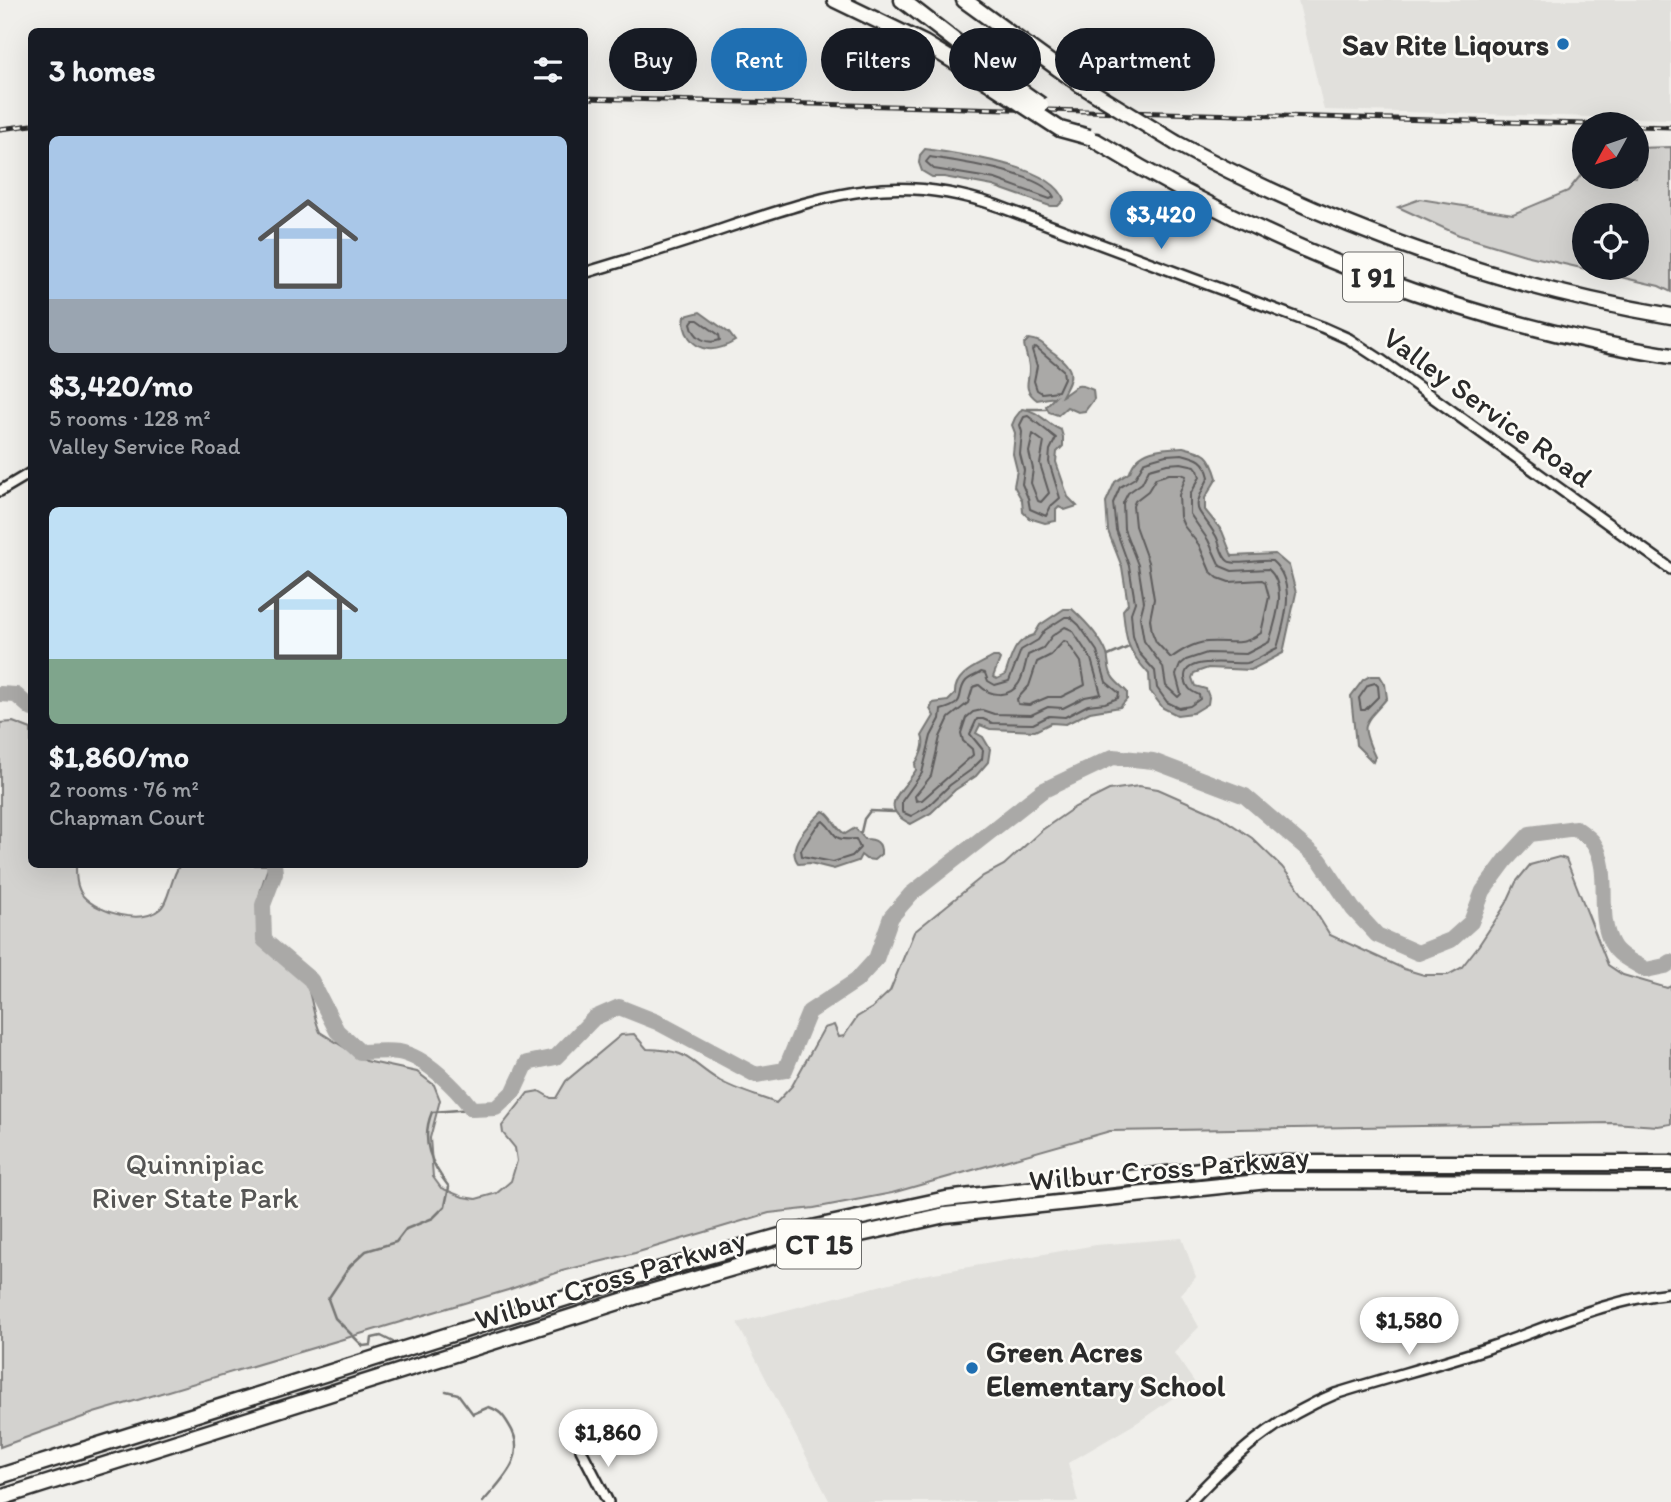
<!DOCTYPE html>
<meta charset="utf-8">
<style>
:root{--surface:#171b24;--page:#20242c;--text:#f1f3f6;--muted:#9ea1a6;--accent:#1f6fb2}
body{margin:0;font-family:Itim,sans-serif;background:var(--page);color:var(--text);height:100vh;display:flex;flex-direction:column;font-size:26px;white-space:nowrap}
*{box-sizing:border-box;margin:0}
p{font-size:23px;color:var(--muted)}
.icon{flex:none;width:38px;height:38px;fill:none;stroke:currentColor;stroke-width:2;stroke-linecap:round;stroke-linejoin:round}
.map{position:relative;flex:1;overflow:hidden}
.drawer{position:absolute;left:28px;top:28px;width:560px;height:840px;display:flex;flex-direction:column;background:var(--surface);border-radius:10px;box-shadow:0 7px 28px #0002}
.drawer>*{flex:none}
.guide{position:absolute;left:609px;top:28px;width:665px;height:63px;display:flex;gap:14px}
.needle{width:46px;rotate:230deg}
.tools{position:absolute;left:1572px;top:112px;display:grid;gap:14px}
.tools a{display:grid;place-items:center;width:77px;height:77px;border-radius:50%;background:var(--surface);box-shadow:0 7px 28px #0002;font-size:35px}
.price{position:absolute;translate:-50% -60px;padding:0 16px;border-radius:24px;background:#fff;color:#222;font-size:23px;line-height:46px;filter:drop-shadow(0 2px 4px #0008)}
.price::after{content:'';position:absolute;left:50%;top:42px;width:21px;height:16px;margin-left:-10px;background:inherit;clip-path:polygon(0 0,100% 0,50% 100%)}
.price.current{background:var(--accent);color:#fff}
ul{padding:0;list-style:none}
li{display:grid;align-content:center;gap:14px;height:371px;padding:0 21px}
li span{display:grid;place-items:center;height:217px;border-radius:10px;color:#555}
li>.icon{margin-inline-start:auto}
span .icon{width:126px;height:126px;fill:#fffc;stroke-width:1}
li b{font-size:30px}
h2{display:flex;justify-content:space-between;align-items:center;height:84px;padding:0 21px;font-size:30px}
.tag{padding:0 24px;border-radius:32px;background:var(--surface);box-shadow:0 7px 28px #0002;font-size:24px;line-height:63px}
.tag.current{background:var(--accent);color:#fff}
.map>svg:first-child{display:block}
.built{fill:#e1e0dc}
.green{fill:#d3d2cf;stroke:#7f7e7d;stroke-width:2;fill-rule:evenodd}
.water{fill:#aaa9a7;stroke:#777775;stroke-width:2}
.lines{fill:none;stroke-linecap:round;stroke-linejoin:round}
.shore{stroke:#5e5d5d;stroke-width:2}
.stream{stroke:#777775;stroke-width:2.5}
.river{stroke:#aaa9a7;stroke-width:16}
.minor-casing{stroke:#2b2b2b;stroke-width:14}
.highway-casing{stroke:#2b2b2b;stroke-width:19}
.minor{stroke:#fdfcf7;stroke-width:9}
.highway{stroke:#fdfcf7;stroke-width:14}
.rail-casing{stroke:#2b2b2b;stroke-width:5}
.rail{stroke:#fdfcf7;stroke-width:2.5;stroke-dasharray:8;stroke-linecap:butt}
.highway-bridge-casing{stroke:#2b2b2b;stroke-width:19;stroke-linecap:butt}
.highway-bridge{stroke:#fdfcf7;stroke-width:14}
.poi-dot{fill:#1f6fb2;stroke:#fdfcf7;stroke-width:2.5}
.labels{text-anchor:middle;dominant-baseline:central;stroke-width:5;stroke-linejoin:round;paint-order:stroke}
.shield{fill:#fdfcf7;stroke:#6a6a68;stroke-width:2}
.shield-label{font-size:28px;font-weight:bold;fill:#2b2b2b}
.poi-label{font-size:30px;font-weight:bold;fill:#2b2b2b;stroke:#fdfcf7;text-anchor:end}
.street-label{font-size:30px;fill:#2b2b2b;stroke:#fdfcf7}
.park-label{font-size:30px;fill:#555554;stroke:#fdfcf7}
</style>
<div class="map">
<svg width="1671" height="1502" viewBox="0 0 1671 1502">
<rect width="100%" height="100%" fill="#f0efeb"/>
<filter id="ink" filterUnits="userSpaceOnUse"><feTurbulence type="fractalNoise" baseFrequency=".0143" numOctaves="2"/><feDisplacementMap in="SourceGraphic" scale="14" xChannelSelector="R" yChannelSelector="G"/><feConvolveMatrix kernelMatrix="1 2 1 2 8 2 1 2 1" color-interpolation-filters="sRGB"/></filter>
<g filter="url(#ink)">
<g class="built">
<path d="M1298 0H1671V119L1324 110Z"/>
<path d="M1182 1238 1196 1277 1181 1294 1199 1327 1174 1353 1195 1383 1138 1422 1068 1463 1078 1502H830L737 1323 917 1276 1096 1245Z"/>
</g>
<g class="green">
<path d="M1671 147V292L1659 286 1525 255 1459 235 1398 207 1420 199 1513 214 1568 191 1581 175 1584 167V177H1636V148ZM1584 215H1636V268H1584Z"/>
<path d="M13 722 31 729 32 864 76 865C76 876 76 887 83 896 98 913 141 925 160 909 169 902 171 876 180 865H269C256 900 249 924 278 954 284 961 293 964 299 971 313 989 311 1012 320 1032L366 1061 417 1072 434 1085 440 1100 430 1138 433 1177 441 1188 463 1197 476 1199 497 1193 511 1181 517 1161 515 1148 503 1133 502 1126 528 1093 539 1091 551 1098H556L566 1081 621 1035 634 1034 647 1049C691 1050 687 1061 720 1081 736 1090 758 1096 776 1103L792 1086 824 1028 834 1025 839 1037 844 1036 857 1017 872 1008 890 991 914 932 983 876 1004 865 1042 830 1075 807 1109 790 1139 786 1158 789 1219 816 1252 838 1282 867 1310 903 1330 935 1404 969 1424 975H1448L1461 968 1479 945 1506 904 1516 882 1530 865 1559 857 1566 859 1608 965 1623 975 1667 988 1671 986V1124L1658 1126 1612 1123 1110 1131 892 1193 814 1208 769 1213 635 1253 562 1271 508 1290 94 1413 0 1447V723Z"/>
</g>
<g class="water">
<path d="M925 149C957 154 1054 165 1064 200L1058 206H1050L993 186 944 177H932L922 171 919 163 920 155Z"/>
<path d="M700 312 729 333 735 341C727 346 718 350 708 349 693 348 681 331 685 316Z"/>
<path d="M1029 339C1044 341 1043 346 1054 353 1075 369 1074 375 1062 396 1077 388 1074 381 1093 390L1094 399 1085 411 1078 412 1067 407 1058 415 1049 412 1046 406 1055 397 1037 400C1021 388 1030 381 1029 368 1029 361 1025 352 1024 344Z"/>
<path d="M1022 409C1039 410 1046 424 1061 430L1063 437V446L1057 452 1056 462 1068 497 1077 506 1065 510 1059 507 1056 510V521L1045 523 1029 518 1023 512 1022 500 1014 486 1017 470 1013 454 1015 433 1012 425 1015 418Z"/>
<path d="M1183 447C1206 453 1210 454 1217 478L1205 498V510L1222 531 1232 556 1275 554 1289 566 1296 593 1283 653 1251 670 1208 668 1194 673 1192 678 1195 686 1206 689 1209 697 1208 704 1193 713 1177 715 1163 708 1150 691 1149 674C1127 650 1126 642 1123 610L1128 604 1122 567 1108 531 1106 502 1115 482 1130 472C1137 449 1161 448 1183 447Z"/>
<path d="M1064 609H1072C1085 621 1101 638 1107 654 1109 661 1108 669 1112 676 1115 682 1122 686 1127 692V699L1120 707 1090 712 1066 724 1051 723 1035 731 990 729 980 725 976 733 983 737 990 749 988 762 976 776 955 790 931 813 911 824C875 807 904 790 916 770L915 764C920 757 926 745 922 736L934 716 930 709 933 703 948 701 955 694C954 673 978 666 993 657H998L1000 659 993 677 997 679 1005 675C1012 656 1013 641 1034 635L1040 625Z"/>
<path d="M1370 676H1380L1385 684 1387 698C1365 725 1358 720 1375 757L1373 762 1356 745 1351 696 1363 680Z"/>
<path d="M823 811C834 816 834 828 845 834L855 828 865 839C875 839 882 842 881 854L874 860 866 859 861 855 858 861 834 869 810 863 799 864C784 847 809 824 823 811Z"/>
</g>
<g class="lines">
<g class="shore">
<path d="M930 157C955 161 1044 173 1054 197L1050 199 995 179 934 169 926 162Z"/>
<path d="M693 320H698L719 335 720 340C706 345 694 338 691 323Z"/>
<path d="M1036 347 1063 370 1064 378 1058 391 1042 393 1037 390 1034 381 1037 366 1032 350Z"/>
<path d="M1028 416 1056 438 1050 450 1049 462 1060 498 1051 506 1046 516 1030 509 1028 498 1022 484 1024 470 1020 454 1022 432 1020 425 1024 417Z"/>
<path d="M1033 434 1044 442 1040 464 1049 493 1041 502 1038 501 1031 483 1033 469 1029 452Z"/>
<path d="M1182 454C1198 458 1205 460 1209 477 1189 515 1198 505 1216 536 1220 543 1221 556 1228 561 1235 566 1262 559 1272 561 1297 583 1285 620 1277 648 1268 652 1256 661 1247 663 1234 665 1173 653 1187 685 1190 691 1193 692 1199 695L1200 699 1190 706 1179 708 1167 702 1157 688 1155 671 1139 653 1133 636 1131 613 1135 602 1129 566 1116 530 1113 503 1120 487 1135 478 1145 461 1166 455Z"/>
<path d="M1181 463 1195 466 1198 470 1200 477 1190 495V514L1208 540 1220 566 1232 571 1268 569C1288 586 1276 620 1269 642L1246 654 1207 653 1186 660 1180 665 1176 675 1181 694 1178 697 1166 686 1163 667 1144 641 1140 617 1144 602 1138 565 1124 529 1123 503 1128 493 1142 483 1149 469 1167 464Z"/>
<path d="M1169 474H1181L1186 476 1179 495 1180 517 1184 526 1199 545 1210 571 1218 578 1229 582 1262 580 1265 582 1269 597 1261 633C1241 648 1229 640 1207 642 1193 643 1181 651 1171 658L1156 642 1152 632 1150 619 1154 599 1148 562 1135 526 1133 506 1135 501 1148 491 1156 478Z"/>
<path d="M1065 617H1070L1079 625 1097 651 1106 682 1119 693 1118 698 1105 703 1088 705 1065 717 1049 716 1033 724 992 723 983 719H977L970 734 983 750 982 759 971 770 950 785 927 807 911 816 902 812V801L922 773 931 736 940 719 941 710C969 703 955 694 966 681 970 677 977 675 981 672L985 673 988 681 995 685 1009 681 1021 650 1038 640 1045 630Z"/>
<path d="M1065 627 1072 630 1091 659 1101 694 1085 697 1063 708 1048 707 1031 715 994 714 982 710 973 712 966 718 961 733 963 741 972 749 973 755 922 800 916 801 915 796 931 776 940 737 949 718 968 703 973 687 979 685C990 696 1009 699 1019 683 1024 675 1025 664 1028 655L1043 648 1052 636Z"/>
<path d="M1064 641 1067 642 1081 662 1085 685 1061 697H1048L1029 705 1018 704 1017 699 1029 686 1037 662 1051 655Z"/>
<path d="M1375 683 1378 686 1379 696 1365 710H1361L1359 698 1368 685Z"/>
<path d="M823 821C839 835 830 841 856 839L860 848 852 856 833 862 802 856 801 850 816 827Z"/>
</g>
<g class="stream">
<path d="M1027 409H1046"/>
<path d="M1108 656 1129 647"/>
<path d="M861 832 864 819 870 811 894 812"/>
<path d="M393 1342 381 1336 372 1338 371 1345 363 1346 335 1318 328 1299 350 1266 366 1251 396 1242 406 1229 433 1218 445 1206 449 1187C431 1164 420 1141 432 1112L472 1109"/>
<path d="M446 1391 458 1394 473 1414 489 1407C500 1411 503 1415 509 1425 529 1456 503 1478 483 1502"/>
</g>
<g class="river">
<path d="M0 694 16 695 32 709"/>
<path d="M274 864 275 873 263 905 264 940 311 980 337 1031 360 1052C372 1052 387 1050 399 1052 426 1057 456 1088 472 1109L496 1108 514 1091 527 1063 556 1057 594 1018 619 1007 657 1022 756 1075 785 1070 809 1012 856 981 876 959 891 917 911 894 1042 791 1113 757 1153 761 1245 796 1320 860 1353 909 1377 935 1418 953 1451 940 1471 922 1483 891 1506 860 1530 834 1576 828C1581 832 1589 837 1593 842 1613 871 1595 913 1612 944 1618 956 1635 963 1646 970L1665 966 1671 962"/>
</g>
<defs>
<g id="minor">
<path d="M584 273C634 258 683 243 732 226 831 194 895 171 998 206L1322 327 1349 339 1381 360 1671 569"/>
<path d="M0 491 32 472"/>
<path d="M581 1450 608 1502"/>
<path d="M1190 1502C1234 1455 1274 1419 1335 1394 1385 1378 1437 1365 1488 1348 1547 1328 1608 1299 1671 1293"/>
</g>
<g id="highway">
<path d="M835 0 924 43 991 84"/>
<path d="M902 0 1011 84"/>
<path d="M964 0 1081 85"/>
<path d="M1096 141C1272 249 1467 324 1671 356"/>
<path d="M1176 143C1332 227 1496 286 1671 316"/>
<path d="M0 1476 633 1277 798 1231 946 1199 1262 1163H1671"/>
<path d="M0 1498 647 1293 812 1245 945 1215 1268 1181 1671 1182"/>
</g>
</defs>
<use href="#minor" class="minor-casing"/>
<use href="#highway" class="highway-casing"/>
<use href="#minor" class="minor"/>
<use href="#highway" class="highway"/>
<defs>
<g id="rail">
<path d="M584 98 1587 124"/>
<path d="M1636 126 1671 127"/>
<path d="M0 129 32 125"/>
</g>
</defs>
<use href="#rail" class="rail-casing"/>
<use href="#rail" class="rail"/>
<defs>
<g id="highway-bridge">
<path d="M991 84 1060 129 1089 137"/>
<path d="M1011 84 1041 105"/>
<path d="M1081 85 1176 143"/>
</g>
</defs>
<use href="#highway-bridge" class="highway-bridge-casing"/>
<use href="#highway-bridge" class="highway-bridge"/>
</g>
</g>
<g class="poi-dot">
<circle cx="1563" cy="44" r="7"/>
<circle cx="972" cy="1368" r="7"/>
</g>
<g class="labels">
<g class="shield">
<rect x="1343" y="252.5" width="60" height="49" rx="5"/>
<rect x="777" y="1219.5" width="84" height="49" rx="5"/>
</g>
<g class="shield-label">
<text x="1373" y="277">I 91</text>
<text x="819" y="1244">CT 15</text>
</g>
<g class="poi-label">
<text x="1549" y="44">Sav Rite Liqours</text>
<text x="986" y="1351" text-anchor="start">Green Acres<tspan x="986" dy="34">Elementary School</tspan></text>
</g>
<g class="street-label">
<text transform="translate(1488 407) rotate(36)">Valley Service Road</text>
<text transform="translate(1169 1168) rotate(-5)">Wilbur Cross Parkway</text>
<text transform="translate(610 1279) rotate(-17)">Wilbur Cross Parkway</text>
</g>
<g class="park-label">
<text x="195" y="1163">Quinnipiac<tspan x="195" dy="34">River State Park</tspan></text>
</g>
</g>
</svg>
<div class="tools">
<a><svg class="needle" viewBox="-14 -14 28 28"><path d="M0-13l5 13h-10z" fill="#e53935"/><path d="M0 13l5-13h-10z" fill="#9ea1a6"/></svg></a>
<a><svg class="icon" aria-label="locate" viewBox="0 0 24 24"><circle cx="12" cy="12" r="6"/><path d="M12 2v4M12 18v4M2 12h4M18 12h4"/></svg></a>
</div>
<b class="price current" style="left:1161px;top:251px">$3,420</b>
<b class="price" style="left:1409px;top:1357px">$1,580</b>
<b class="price" style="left:608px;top:1469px">$1,860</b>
<div class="guide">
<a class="tag">Buy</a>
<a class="tag current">Rent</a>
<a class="tag">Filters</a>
<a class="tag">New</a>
<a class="tag">Apartment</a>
</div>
<section class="drawer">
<h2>3 homes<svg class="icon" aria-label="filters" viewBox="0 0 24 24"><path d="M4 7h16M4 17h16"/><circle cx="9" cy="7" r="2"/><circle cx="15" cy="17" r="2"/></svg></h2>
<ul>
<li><span style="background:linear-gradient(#a9c7e8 75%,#9aa5b1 0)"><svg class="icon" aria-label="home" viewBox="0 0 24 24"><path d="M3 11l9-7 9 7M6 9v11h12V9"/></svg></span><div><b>$3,420/mo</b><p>5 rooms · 128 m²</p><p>Valley Service Road</p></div></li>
<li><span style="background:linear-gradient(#bfe0f5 70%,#7fa58c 0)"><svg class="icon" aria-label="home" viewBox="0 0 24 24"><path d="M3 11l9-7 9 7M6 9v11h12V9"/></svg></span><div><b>$1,860/mo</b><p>2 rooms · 76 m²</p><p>Chapman Court</p></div></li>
</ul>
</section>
</div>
